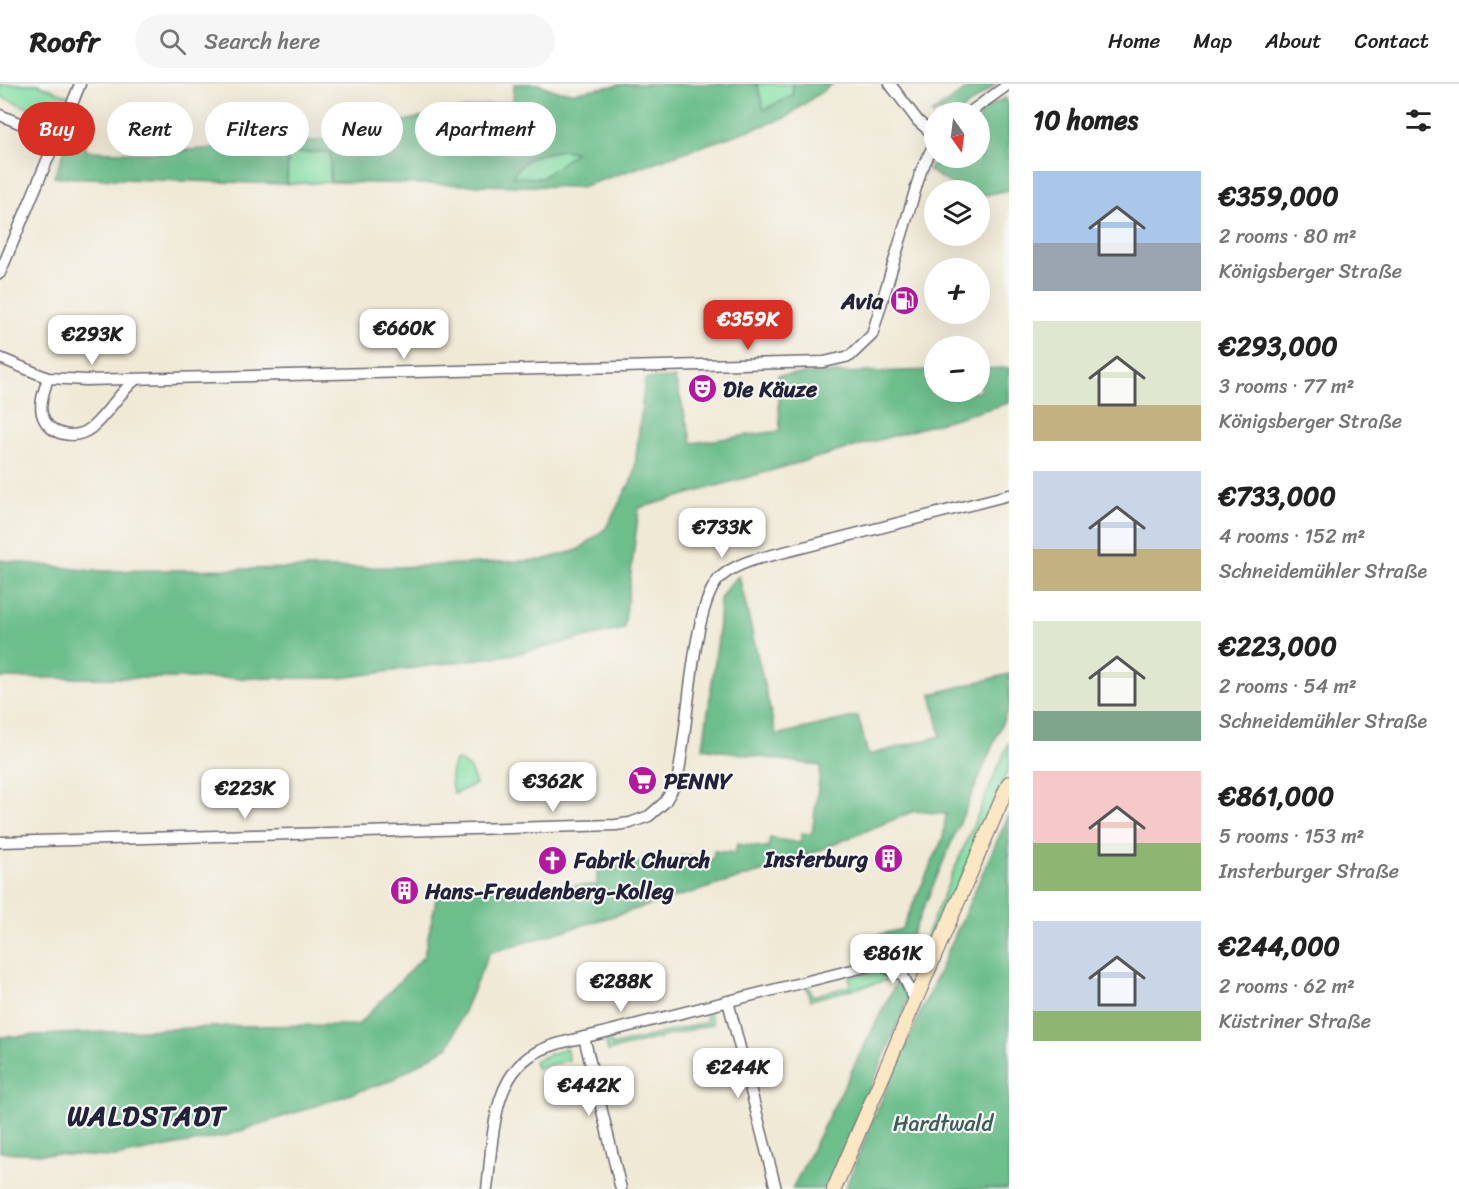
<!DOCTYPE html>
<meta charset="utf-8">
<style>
:root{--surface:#fff;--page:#f6f6f6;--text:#222;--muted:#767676;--line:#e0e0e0;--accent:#d93025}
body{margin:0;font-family:Sriracha,sans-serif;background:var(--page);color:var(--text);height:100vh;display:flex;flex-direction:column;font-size:22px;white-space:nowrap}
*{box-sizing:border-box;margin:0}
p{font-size:20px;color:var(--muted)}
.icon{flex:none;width:33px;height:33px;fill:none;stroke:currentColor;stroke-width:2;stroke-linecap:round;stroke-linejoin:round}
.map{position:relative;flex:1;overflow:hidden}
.details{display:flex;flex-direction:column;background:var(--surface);width:450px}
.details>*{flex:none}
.hud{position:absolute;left:18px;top:18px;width:570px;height:54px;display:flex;gap:12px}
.needle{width:39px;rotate:166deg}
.buttons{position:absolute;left:924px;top:18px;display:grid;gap:12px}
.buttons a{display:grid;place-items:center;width:66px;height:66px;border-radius:50%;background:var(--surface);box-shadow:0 6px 24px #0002;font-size:30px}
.price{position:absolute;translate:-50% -51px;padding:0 14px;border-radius:12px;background:#fff;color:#222;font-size:20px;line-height:39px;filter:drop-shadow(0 2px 3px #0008)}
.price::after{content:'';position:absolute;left:50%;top:36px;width:18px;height:14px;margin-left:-9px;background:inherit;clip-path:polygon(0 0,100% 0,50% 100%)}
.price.on{background:var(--accent);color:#fff}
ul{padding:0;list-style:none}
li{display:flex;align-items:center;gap:18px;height:150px;padding:0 24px}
li span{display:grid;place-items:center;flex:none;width:168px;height:120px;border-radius:0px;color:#555}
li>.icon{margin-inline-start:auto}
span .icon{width:72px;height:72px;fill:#fffc;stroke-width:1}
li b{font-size:26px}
h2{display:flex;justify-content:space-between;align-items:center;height:72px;padding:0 24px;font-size:26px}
.pill{padding:0 21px;border-radius:27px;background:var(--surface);box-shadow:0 6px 24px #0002;font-size:21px;line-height:54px}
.pill.on{background:var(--accent);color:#fff}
header{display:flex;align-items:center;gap:36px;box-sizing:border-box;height:84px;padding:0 30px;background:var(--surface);border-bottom:2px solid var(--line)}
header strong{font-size:28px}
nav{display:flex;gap:33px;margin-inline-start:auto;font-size:21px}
.search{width:420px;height:54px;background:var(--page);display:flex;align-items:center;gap:15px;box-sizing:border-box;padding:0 21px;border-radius:33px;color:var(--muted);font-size:22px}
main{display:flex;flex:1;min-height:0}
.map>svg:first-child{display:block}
.green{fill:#85e0a6;stroke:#548170;stroke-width:1.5}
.forest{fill:#6cbe8b;stroke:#477063;stroke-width:1.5;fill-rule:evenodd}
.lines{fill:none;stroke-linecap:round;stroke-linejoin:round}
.minor-casing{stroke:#6a6871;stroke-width:13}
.secondary-casing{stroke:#6a6871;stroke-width:16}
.minor{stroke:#fff;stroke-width:10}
.secondary{stroke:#fbe7c3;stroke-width:14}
.labels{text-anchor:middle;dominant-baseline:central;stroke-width:4.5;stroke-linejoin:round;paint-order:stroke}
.poi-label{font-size:22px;font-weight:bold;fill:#22223b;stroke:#f6f6f2;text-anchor:start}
.park-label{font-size:22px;fill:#405b5b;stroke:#f6f6f2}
.district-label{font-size:28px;font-weight:bold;letter-spacing:1.5px;fill:#22223b;stroke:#f6f6f2}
</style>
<header>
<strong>Roofr</strong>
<div class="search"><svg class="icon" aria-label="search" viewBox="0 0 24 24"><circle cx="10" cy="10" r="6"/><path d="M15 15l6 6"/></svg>Search here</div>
<nav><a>Home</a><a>Map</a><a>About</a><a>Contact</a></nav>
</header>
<main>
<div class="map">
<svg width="1009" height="1105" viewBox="0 0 1009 1105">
<rect width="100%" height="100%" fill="#f6f6f2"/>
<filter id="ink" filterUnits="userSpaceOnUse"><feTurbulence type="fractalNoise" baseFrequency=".0167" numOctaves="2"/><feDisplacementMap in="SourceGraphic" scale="12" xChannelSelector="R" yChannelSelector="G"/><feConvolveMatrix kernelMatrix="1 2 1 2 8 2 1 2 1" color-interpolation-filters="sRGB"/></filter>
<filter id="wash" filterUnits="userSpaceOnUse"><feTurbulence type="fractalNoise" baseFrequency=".008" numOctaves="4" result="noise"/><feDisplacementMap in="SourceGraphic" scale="24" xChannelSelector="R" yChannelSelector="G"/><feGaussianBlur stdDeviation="1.35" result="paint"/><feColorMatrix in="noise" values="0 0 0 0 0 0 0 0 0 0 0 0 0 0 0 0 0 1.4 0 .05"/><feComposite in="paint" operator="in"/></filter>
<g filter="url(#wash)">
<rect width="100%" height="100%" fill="#f0e9d5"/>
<g class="green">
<path d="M0 0H38L71 13 59 37 0 12Z"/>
<path d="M757 0H792L794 11 764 26Z"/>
<path d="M562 66 576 68 542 94 512 93C525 71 538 71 562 66Z"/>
<path d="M330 68V98L287 100 288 69Z"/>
<path d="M1009 658V684L939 845 932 855 922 861Z"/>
<path d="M459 676 470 685 476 700 454 710C450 700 450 687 455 677Z"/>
<path d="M876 887 895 890 892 895 810 916 807 903H809L812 912 851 902 849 893Z"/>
<path d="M709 928 713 940 608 967 605 954 609 953 612 962 707 938 705 929Z"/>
<path d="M566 964 569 976 536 984 534 977Z"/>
</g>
<g class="forest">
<path d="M514 0H538L557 7 575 8 626 0H757L764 26 793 11 792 0H832L785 34 581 103 330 98V68L288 69 287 100 54 93 75 40H86V67L148 69 326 56 434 30 513 17ZM562 66 576 68 542 94 513 93C524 70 539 71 562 66Z"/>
<path d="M975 0H996L960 28H934V33L932 29Z"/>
<path d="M1005 14 1009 20V106L980 112V106H961L928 86 938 74H980L979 28Z"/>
<path d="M1009 284V319L639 424 624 545 515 570 340 594H0V476L93 487 400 483 542 476 578 466 606 444 634 391 645 295 675 294 692 359 780 347 778 291 934 286V308H980V285Z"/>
<path d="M739 492 776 651 858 632 868 671 941 652 931 610 1009 590V623L906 865 881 869 878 851 902 845 943 754 946 730 914 727 784 781 489 869 449 962 390 997 225 1052 114 1073 0 1068V953L233 942 358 941 424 872 437 811 450 806 597 801V787L628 779 680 778 681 772 713 776 714 767 735 769 737 760 768 764 770 754 800 759 802 749 812 750 821 682 703 664 718 554 720 515 729 501Z"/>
<path d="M1009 730V1105H845L874 1033Z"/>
<path d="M899 893 908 914 907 919 827 1105H792Z"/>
</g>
</g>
<g filter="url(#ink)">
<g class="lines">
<defs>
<g id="minor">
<path d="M890 0 918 37 934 51"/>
<path d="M970 28 1009 0"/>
<path d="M0 31 50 52 54 60 0 189"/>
<path d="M66 35 80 0"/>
<path d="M0 274 48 294 86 296 824 278 850 272 872 251 921 87 934 60"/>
<path d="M48 294C45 304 39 319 42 330 48 351 74 357 91 344 107 331 118 310 135 296"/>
<path d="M0 758 616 741 630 739 649 732 665 718 677 697C688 650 691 530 717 497 726 486 741 480 753 476L1009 411"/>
<path d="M880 881 903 891 915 917"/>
<path d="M728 917 776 1105"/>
<path d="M584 953 621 1105"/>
<path d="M487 1105C493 1061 490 994 535 969 555 958 580 955 602 949L904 873 937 868"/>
</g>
<path id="secondary" d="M834 1105 1009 699"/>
</defs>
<use href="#minor" class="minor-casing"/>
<use href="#secondary" class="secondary-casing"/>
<use href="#minor" class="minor"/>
<use href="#secondary" class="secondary"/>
</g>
</g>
<defs>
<symbol id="fuel-disc" viewBox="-11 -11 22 22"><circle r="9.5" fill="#b5179e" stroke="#f6f6f2"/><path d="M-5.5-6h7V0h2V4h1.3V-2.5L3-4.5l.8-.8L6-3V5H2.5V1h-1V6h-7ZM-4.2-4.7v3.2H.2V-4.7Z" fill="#fff"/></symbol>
<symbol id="theatre-disc" viewBox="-11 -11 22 22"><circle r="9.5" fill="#b5179e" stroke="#f6f6f2"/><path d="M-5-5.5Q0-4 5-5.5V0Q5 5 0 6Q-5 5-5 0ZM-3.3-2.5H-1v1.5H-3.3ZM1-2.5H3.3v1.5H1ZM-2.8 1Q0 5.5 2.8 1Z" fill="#fff"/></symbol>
<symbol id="supermarket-disc" viewBox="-11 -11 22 22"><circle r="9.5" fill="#b5179e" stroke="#f6f6f2"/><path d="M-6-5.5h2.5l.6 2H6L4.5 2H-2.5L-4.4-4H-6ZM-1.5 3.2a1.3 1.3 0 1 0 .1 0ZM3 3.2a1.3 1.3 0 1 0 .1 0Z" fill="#fff"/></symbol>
<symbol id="building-disc" viewBox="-11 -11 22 22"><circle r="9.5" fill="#b5179e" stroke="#f6f6f2"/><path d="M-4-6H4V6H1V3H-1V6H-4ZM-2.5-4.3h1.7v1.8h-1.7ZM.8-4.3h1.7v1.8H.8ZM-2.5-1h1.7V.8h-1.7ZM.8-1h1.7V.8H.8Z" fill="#fff"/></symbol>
<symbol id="church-disc" viewBox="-11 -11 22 22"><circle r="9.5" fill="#b5179e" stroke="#f6f6f2"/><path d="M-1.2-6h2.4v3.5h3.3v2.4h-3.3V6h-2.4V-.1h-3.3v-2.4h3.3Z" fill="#fff"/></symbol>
</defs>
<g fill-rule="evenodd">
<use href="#fuel-disc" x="888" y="200" width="33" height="33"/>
<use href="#theatre-disc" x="686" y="288" width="33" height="33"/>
<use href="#supermarket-disc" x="626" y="680" width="33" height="33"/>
<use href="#building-disc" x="872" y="758" width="33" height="33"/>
<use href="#church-disc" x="536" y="760" width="33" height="33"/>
<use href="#building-disc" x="388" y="790" width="33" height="33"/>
</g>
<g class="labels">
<g class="poi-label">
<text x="883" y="217" text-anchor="end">Avia</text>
<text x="723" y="305">Die Käuze</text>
<text x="664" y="697">PENNY</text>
<text x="868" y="775" text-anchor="end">Insterburg</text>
<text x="574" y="776">Fabrik Church</text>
<text x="425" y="807">Hans-Freudenberg-Kolleg</text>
</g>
<g class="park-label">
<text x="943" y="1039">Hardtwald</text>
</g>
<g class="district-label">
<text x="147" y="1031">WALDSTADT</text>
</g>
</g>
</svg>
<div class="buttons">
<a><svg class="needle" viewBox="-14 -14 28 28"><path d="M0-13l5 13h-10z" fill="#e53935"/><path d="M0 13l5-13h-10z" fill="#767676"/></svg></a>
<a><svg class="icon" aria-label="layers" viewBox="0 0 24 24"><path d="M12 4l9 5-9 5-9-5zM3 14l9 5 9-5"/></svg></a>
<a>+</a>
<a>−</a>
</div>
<b class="price on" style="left:748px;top:267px">€359K</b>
<b class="price" style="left:404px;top:276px">€660K</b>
<b class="price" style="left:92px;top:282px">€293K</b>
<b class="price" style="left:722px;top:475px">€733K</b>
<b class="price" style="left:553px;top:729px">€362K</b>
<b class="price" style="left:245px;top:736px">€223K</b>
<b class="price" style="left:893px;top:901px">€861K</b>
<b class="price" style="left:621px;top:929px">€288K</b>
<b class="price" style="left:738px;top:1015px">€244K</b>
<b class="price" style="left:589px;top:1033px">€442K</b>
<div class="hud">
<a class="pill on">Buy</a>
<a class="pill">Rent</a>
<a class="pill">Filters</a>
<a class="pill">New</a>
<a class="pill">Apartment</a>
</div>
</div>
<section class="details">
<h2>10 homes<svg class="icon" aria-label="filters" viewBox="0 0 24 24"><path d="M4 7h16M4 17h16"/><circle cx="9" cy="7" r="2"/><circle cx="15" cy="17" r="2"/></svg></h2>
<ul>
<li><span style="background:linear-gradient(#a9c7e8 60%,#9aa5b1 0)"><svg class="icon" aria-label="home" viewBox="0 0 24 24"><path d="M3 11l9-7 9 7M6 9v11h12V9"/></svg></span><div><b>€359,000</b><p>2 rooms · 80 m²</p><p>Königsberger Straße</p></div></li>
<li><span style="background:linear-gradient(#dfe7d0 70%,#c2b280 0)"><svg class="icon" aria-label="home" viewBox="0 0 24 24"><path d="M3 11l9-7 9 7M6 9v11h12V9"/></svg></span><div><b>€293,000</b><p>3 rooms · 77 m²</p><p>Königsberger Straße</p></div></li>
<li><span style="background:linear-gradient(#c9d6e8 65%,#c2b280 0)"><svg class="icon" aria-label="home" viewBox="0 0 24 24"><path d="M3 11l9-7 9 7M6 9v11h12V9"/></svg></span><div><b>€733,000</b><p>4 rooms · 152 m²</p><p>Schneidemühler Straße</p></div></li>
<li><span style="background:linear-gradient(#dfe7d0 75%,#7fa58c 0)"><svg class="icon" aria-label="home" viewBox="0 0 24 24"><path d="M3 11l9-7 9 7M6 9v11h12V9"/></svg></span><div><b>€223,000</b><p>2 rooms · 54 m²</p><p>Schneidemühler Straße</p></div></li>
<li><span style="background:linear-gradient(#f6c9c9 60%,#8fb573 0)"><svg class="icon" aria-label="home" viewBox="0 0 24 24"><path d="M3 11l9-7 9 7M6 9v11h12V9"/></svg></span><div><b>€861,000</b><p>5 rooms · 153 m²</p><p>Insterburger Straße</p></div></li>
<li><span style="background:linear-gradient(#c9d6e8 75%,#8fb573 0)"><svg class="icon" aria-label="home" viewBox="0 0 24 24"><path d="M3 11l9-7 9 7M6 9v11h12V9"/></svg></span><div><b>€244,000</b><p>2 rooms · 62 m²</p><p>Küstriner Straße</p></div></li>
</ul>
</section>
</main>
